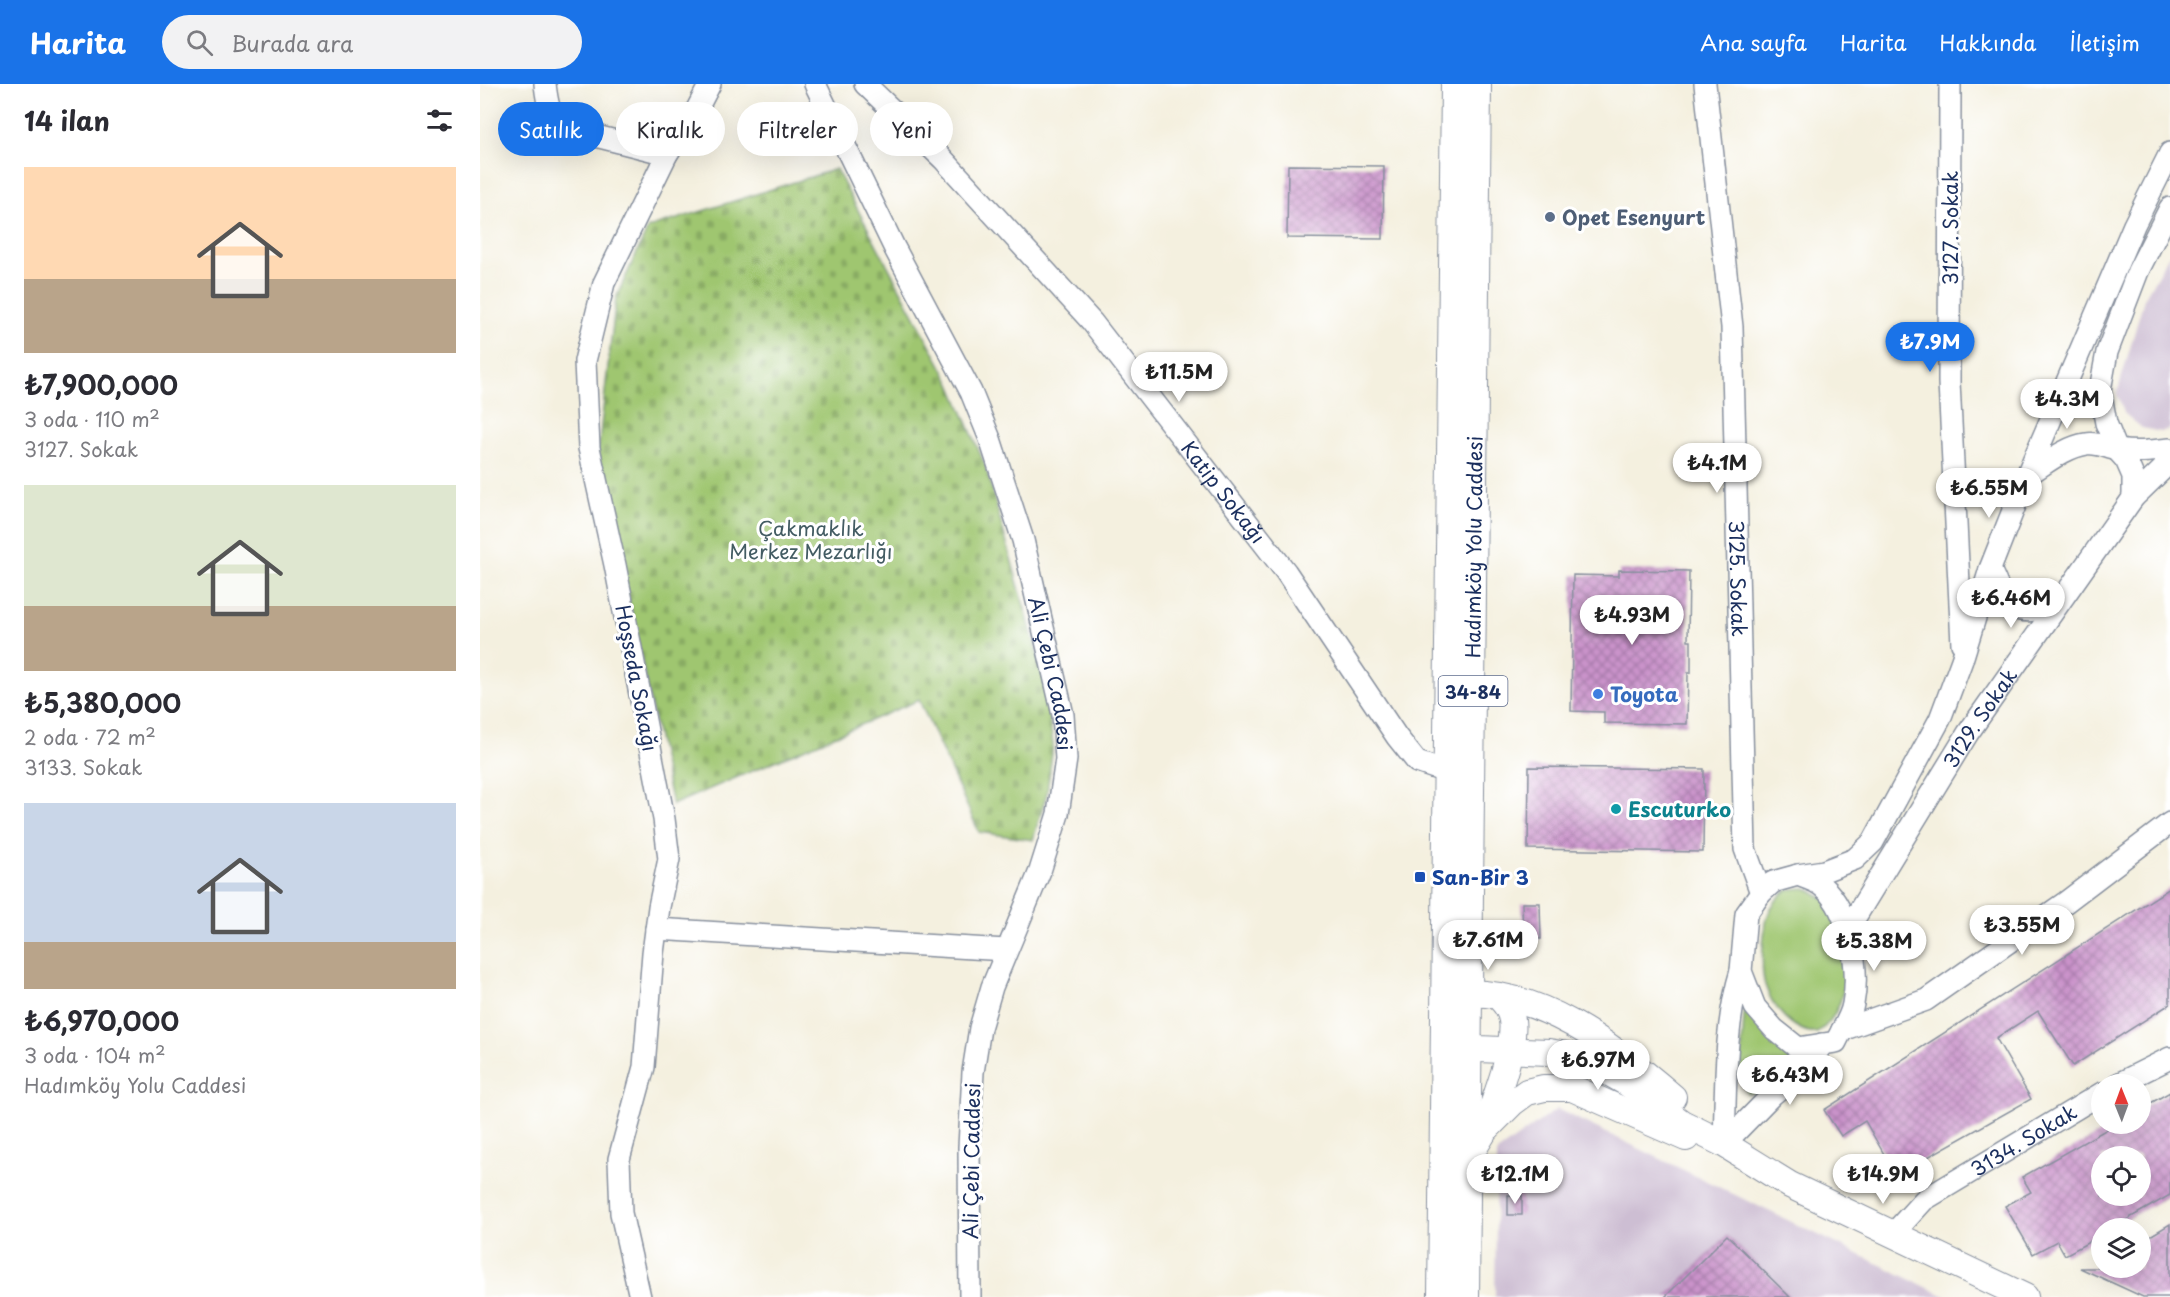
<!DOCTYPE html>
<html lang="tr">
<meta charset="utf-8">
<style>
:root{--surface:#fff;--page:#f2f2f3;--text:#2b2b33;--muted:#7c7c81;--accent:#1a73e8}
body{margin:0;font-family:"Playpen Sans",sans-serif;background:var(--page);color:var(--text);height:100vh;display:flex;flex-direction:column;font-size:22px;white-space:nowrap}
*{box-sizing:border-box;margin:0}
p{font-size:20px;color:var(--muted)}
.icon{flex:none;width:33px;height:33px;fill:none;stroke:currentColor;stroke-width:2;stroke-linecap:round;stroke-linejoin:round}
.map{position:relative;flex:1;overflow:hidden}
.drawer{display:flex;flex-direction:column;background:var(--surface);width:480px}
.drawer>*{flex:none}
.top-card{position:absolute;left:18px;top:18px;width:570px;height:54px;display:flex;gap:12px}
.needle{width:39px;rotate:359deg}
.controls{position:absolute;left:1611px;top:990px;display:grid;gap:12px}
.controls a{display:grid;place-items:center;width:60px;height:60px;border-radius:50%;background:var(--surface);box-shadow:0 6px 24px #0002;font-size:30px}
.price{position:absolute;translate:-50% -51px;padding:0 14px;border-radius:21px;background:#fff;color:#222;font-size:20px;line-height:39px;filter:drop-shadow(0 2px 3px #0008)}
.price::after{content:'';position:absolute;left:50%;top:36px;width:18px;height:14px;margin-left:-9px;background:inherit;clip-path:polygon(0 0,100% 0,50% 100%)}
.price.current{background:var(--accent);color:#fff}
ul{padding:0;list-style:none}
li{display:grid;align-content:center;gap:12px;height:318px;padding:0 24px}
li span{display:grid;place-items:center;height:186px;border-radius:0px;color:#555}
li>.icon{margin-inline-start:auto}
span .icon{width:108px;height:108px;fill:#fffc;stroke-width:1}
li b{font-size:26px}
h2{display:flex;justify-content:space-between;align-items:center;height:72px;padding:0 24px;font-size:26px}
.chip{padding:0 21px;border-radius:27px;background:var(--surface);box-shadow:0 6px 24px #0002;font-size:21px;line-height:54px}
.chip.current{background:var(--accent);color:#fff}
header{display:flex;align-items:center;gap:36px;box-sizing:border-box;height:84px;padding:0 30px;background:var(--accent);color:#fff}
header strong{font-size:28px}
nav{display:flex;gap:33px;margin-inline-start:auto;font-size:21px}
.search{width:420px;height:54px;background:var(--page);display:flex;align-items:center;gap:15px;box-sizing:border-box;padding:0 21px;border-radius:33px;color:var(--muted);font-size:22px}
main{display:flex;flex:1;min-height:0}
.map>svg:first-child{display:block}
.industrial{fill:#cdbed3}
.grass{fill:#9fc670;stroke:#5d7a67;stroke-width:1.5}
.cemetery{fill:url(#cemetery-stones);stroke:#5d7a67;stroke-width:1.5}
.building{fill:url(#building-cross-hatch);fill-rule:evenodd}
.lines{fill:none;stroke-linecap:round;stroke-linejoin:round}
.minor-casing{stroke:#88909e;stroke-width:24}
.major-casing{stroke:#88909e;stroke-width:28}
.minor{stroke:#fff;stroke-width:21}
.major{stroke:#fff;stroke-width:26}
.service-dot{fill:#5c6f8a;stroke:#fff;stroke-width:2}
.shop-dot{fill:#3f7fe0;stroke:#fff;stroke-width:2}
.culture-dot{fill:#0f9aa8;stroke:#fff;stroke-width:2}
.transit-dot{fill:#1a4fb4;stroke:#fff;stroke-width:2}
.labels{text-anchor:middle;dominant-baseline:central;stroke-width:6;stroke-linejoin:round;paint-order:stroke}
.shield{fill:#fff;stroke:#5f6d8e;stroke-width:1.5}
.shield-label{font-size:18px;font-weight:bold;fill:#1b2f5e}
.service-label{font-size:20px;font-weight:bold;fill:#4e5e75;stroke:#fff;text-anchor:start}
.street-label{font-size:20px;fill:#1b2f5e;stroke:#fff}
.park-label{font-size:20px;fill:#435c63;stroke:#fff}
.shop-label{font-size:20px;font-weight:bold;fill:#366cbe;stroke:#fff;text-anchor:start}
.culture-label{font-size:20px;font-weight:bold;fill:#0d838f;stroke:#fff;text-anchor:start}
.transit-label{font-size:20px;font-weight:bold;fill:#164399;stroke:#fff;text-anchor:start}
</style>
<header>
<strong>Harita</strong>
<div class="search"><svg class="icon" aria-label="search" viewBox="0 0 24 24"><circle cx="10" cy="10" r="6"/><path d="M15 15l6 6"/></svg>Burada ara</div>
<nav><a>Ana sayfa</a><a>Harita</a><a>Hakkında</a><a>İletişim</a></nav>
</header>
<main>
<section class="drawer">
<h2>14 ilan<svg class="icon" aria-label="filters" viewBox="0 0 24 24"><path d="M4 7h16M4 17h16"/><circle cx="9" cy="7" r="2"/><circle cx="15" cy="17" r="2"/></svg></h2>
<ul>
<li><span style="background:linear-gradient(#ffd9b3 60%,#b9a48a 0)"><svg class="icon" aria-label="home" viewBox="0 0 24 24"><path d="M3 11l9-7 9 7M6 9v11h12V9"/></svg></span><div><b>₺7,900,000</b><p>3 oda · 110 m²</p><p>3127. Sokak</p></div></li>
<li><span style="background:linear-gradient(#dfe7d0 65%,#b9a48a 0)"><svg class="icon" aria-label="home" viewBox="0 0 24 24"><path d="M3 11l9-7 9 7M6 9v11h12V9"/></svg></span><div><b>₺5,380,000</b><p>2 oda · 72 m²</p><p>3133. Sokak</p></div></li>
<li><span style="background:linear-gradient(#c9d6e8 75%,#b9a48a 0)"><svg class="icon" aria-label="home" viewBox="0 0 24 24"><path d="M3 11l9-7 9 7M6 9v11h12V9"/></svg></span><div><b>₺6,970,000</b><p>3 oda · 104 m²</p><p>Hadımköy Yolu Caddesi</p></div></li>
</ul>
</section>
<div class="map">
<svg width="1690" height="1213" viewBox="0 0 1690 1213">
<defs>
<pattern id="cemetery-stones" width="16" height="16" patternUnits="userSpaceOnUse" patternTransform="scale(1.5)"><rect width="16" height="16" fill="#9fc670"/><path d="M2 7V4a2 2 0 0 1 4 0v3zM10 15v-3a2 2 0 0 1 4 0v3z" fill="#88aa63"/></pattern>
<pattern id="building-cross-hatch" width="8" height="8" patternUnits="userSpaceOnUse" patternTransform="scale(1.5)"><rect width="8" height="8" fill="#ca93ca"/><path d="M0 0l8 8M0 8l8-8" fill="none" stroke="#a378a7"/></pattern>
</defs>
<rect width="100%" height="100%" fill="#fff"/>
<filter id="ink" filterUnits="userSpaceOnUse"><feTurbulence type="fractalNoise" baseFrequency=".0167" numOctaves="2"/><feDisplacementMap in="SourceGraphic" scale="12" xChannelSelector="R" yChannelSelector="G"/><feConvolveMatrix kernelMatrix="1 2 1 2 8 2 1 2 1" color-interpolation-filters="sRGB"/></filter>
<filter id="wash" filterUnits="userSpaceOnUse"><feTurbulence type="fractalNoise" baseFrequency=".008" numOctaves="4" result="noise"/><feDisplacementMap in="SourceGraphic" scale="24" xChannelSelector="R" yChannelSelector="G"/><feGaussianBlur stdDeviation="1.35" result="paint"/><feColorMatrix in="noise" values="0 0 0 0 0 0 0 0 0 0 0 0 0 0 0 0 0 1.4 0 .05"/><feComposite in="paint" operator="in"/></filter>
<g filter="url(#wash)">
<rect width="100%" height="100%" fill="#f4f0df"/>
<g class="industrial">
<path d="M1690 169V345L1681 348 1662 344 1645 330 1637 310 1664 215Z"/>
<path d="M1077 1025 1467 1213H1015L1017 1068Z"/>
</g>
<g class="grass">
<path d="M1326 804 1347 816C1352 832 1361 849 1363 865 1369 895 1363 931 1337 949 1312 948 1292 923 1285 901 1280 885 1283 847 1288 831 1291 822 1299 811 1308 806 1312 804 1320 805 1326 804Z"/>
<path d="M1265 918 1326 975 1284 999 1273 1009H1267L1260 993Z"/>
</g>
<path class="cemetery" d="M356 85 471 300 505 381 563 590 573 661 567 709 553 756 499 748 439 616 192 721 118 368 136 214 168 144Z"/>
<g id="blocks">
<g class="building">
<path d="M808 81 904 82 903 155 807 154Z"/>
<path d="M1139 486 1209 487 1208 557H1211V589H1208L1207 640 1124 639V628L1091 627 1093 491 1139 492Z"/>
<path d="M1049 683 1224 685 1223 768 1048 765Z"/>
<path d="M1690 804V920L1593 982 1558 927 1516 954 1551 1015 1416 1091 1385 1037 1361 1052 1344 1026Z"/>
<path d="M1042 819H1060L1061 855H1043Z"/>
<path d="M1690 1008V1111L1632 1144H1622V1151L1585 1171 1577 1157 1553 1170 1525 1122 1551 1108 1542 1093 1636 1040H1660V1025ZM1622 1072H1660V1112H1622Z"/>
<rect x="1028" y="1111" width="14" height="20"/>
<path d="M1690 1140V1213H1663L1600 1184H1660V1158Z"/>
<path d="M1247 1151 1310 1213H1185Z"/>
</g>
</g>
</g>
<g filter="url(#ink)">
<use href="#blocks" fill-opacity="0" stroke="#88909e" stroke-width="1.5"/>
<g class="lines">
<defs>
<g id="minor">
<path d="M65 0C67 18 69 32 84 44L187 70"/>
<path id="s1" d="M335 0 415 165 491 308 510 355 543 456 583 631 586 675 578 730 560 787 512 903 500 944 493 988 489 1063 490 1213"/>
<path id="s2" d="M385 0 463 75 612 238 806 488 917 653 937 678 966 688"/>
<path id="s3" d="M1225 0 1252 243 1265 765 1281 809"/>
<path d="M1470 0 1469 298 1482 560"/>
<path d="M1547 391C1564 381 1585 363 1606 360 1618 358 1627 364 1638 366 1656 369 1672 367 1690 365"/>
<path d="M1653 414V392L1646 376 1637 366 1626 339 1620 306 1627 268 1658 187 1690 124"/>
<path d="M1510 485 1526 521C1550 532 1559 526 1580 514"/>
<path d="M1318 791 1344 787 1375 775 1393 758 1460 635 1482 576 1510 485 1547 391 1654 141 1690 69"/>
<path d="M1318 791C1325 794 1337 797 1343 803 1370 827 1380 886 1373 920 1371 933 1361 947 1356 958L1318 964 1294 945 1275 923 1261 887 1266 830 1281 809 1293 798Z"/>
<path d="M176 845 526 866"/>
<path id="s4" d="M1368 845 1488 649 1653 414 1690 378"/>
<path d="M1362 946 1446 916 1586 818 1690 739"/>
<path d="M1638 1000 1690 974"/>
<path d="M1244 1060C1246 1003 1244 942 1261 887"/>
<path d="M1244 1060 1293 1010 1330 980 1342 960"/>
<path id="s5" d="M1413 1150 1444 1116 1622 1009"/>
<path d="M160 1213 141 1129 139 1075 164 983 173 869 179 823 189 775 184 735 135 481 109 364 105 277 124 199 187 70 216 27 230 0"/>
</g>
<g id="major">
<path d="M975 910C1055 901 1136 964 1193 1013"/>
<path d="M977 954 990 963 998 965 1069 968 1094 972 1114 980 1147 999 1202 1039 1244 1060 1310 1101 1545 1213"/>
<path d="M1006 1041C1015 1015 1036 963 1032 936 1030 925 1025 919 1018 912"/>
<path d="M988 1074 1005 1046 1032 1019 1047 1008 1064 1004H1092L1206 1054"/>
<path d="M961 1213 974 0"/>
<path id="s6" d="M986 1213 998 0"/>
</g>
</defs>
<use href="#minor" class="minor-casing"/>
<use href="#major" class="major-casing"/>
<use href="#minor" class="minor"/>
<use href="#major" class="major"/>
</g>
</g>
<circle class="service-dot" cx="1070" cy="133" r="6"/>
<circle class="shop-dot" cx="1118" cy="610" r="6"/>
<circle class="culture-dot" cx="1136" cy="725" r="6"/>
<rect class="transit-dot" x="934" y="787" width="12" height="12" rx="3"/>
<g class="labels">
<rect class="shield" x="958.5" y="592" width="69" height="30" rx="4.5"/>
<g class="shield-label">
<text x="993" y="607">34-84</text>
</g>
<g class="service-label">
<text x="1082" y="133">Opet Esenyurt</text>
</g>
<g class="street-label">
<text transform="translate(1470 144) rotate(-90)">3127. Sokak</text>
<text stroke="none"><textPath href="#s2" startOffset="544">Katip Sokağı</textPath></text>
<text stroke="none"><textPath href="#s6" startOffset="750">Hadımköy Yolu Caddesi</textPath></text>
<text stroke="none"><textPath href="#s3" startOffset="496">3125. Sokak</textPath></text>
<text stroke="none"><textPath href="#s1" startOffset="639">Ali Çebi Caddesi</textPath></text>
<text transform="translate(157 594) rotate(79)">Hoşseda Sokağı</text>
<text stroke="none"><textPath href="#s4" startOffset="249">3129. Sokak</textPath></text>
<text stroke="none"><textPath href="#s5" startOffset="162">3134. Sokak</textPath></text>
<text transform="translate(491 1077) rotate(-89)">Ali Çebi Caddesi</text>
</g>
<g class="park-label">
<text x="331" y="444">Çakmaklık<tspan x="331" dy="23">Merkez Mezarlığı</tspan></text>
</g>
<g class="shop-label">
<text x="1130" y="610">Toyota</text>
</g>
<g class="culture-label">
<text x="1148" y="725">Escuturko</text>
</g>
<g class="transit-label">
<text x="952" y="793">San-Bir 3</text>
</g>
</g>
</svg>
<div class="controls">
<a><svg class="needle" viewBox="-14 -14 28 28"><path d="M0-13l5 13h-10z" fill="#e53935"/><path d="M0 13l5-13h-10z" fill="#7c7c81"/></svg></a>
<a><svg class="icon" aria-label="locate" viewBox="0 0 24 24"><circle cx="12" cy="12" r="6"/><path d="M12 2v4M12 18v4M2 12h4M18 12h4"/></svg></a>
<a><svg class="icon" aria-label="layers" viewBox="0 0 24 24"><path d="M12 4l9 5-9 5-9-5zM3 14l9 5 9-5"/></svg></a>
</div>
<b class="price current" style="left:1450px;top:289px">₺7.9M</b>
<b class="price" style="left:699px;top:319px">₺11.5M</b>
<b class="price" style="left:1587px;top:346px">₺4.3M</b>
<b class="price" style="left:1237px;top:410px">₺4.1M</b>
<b class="price" style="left:1509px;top:435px">₺6.55M</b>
<b class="price" style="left:1531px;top:545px">₺6.46M</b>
<b class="price" style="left:1152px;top:562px">₺4.93M</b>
<b class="price" style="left:1542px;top:872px">₺3.55M</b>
<b class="price" style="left:1008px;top:887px">₺7.61M</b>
<b class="price" style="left:1394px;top:888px">₺5.38M</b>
<b class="price" style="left:1118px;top:1007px">₺6.97M</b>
<b class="price" style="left:1310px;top:1022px">₺6.43M</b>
<b class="price" style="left:1035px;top:1121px">₺12.1M</b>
<b class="price" style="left:1403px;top:1121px">₺14.9M</b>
<div class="top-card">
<a class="chip current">Satılık</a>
<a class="chip">Kiralık</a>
<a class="chip">Filtreler</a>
<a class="chip">Yeni</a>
</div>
</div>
</main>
